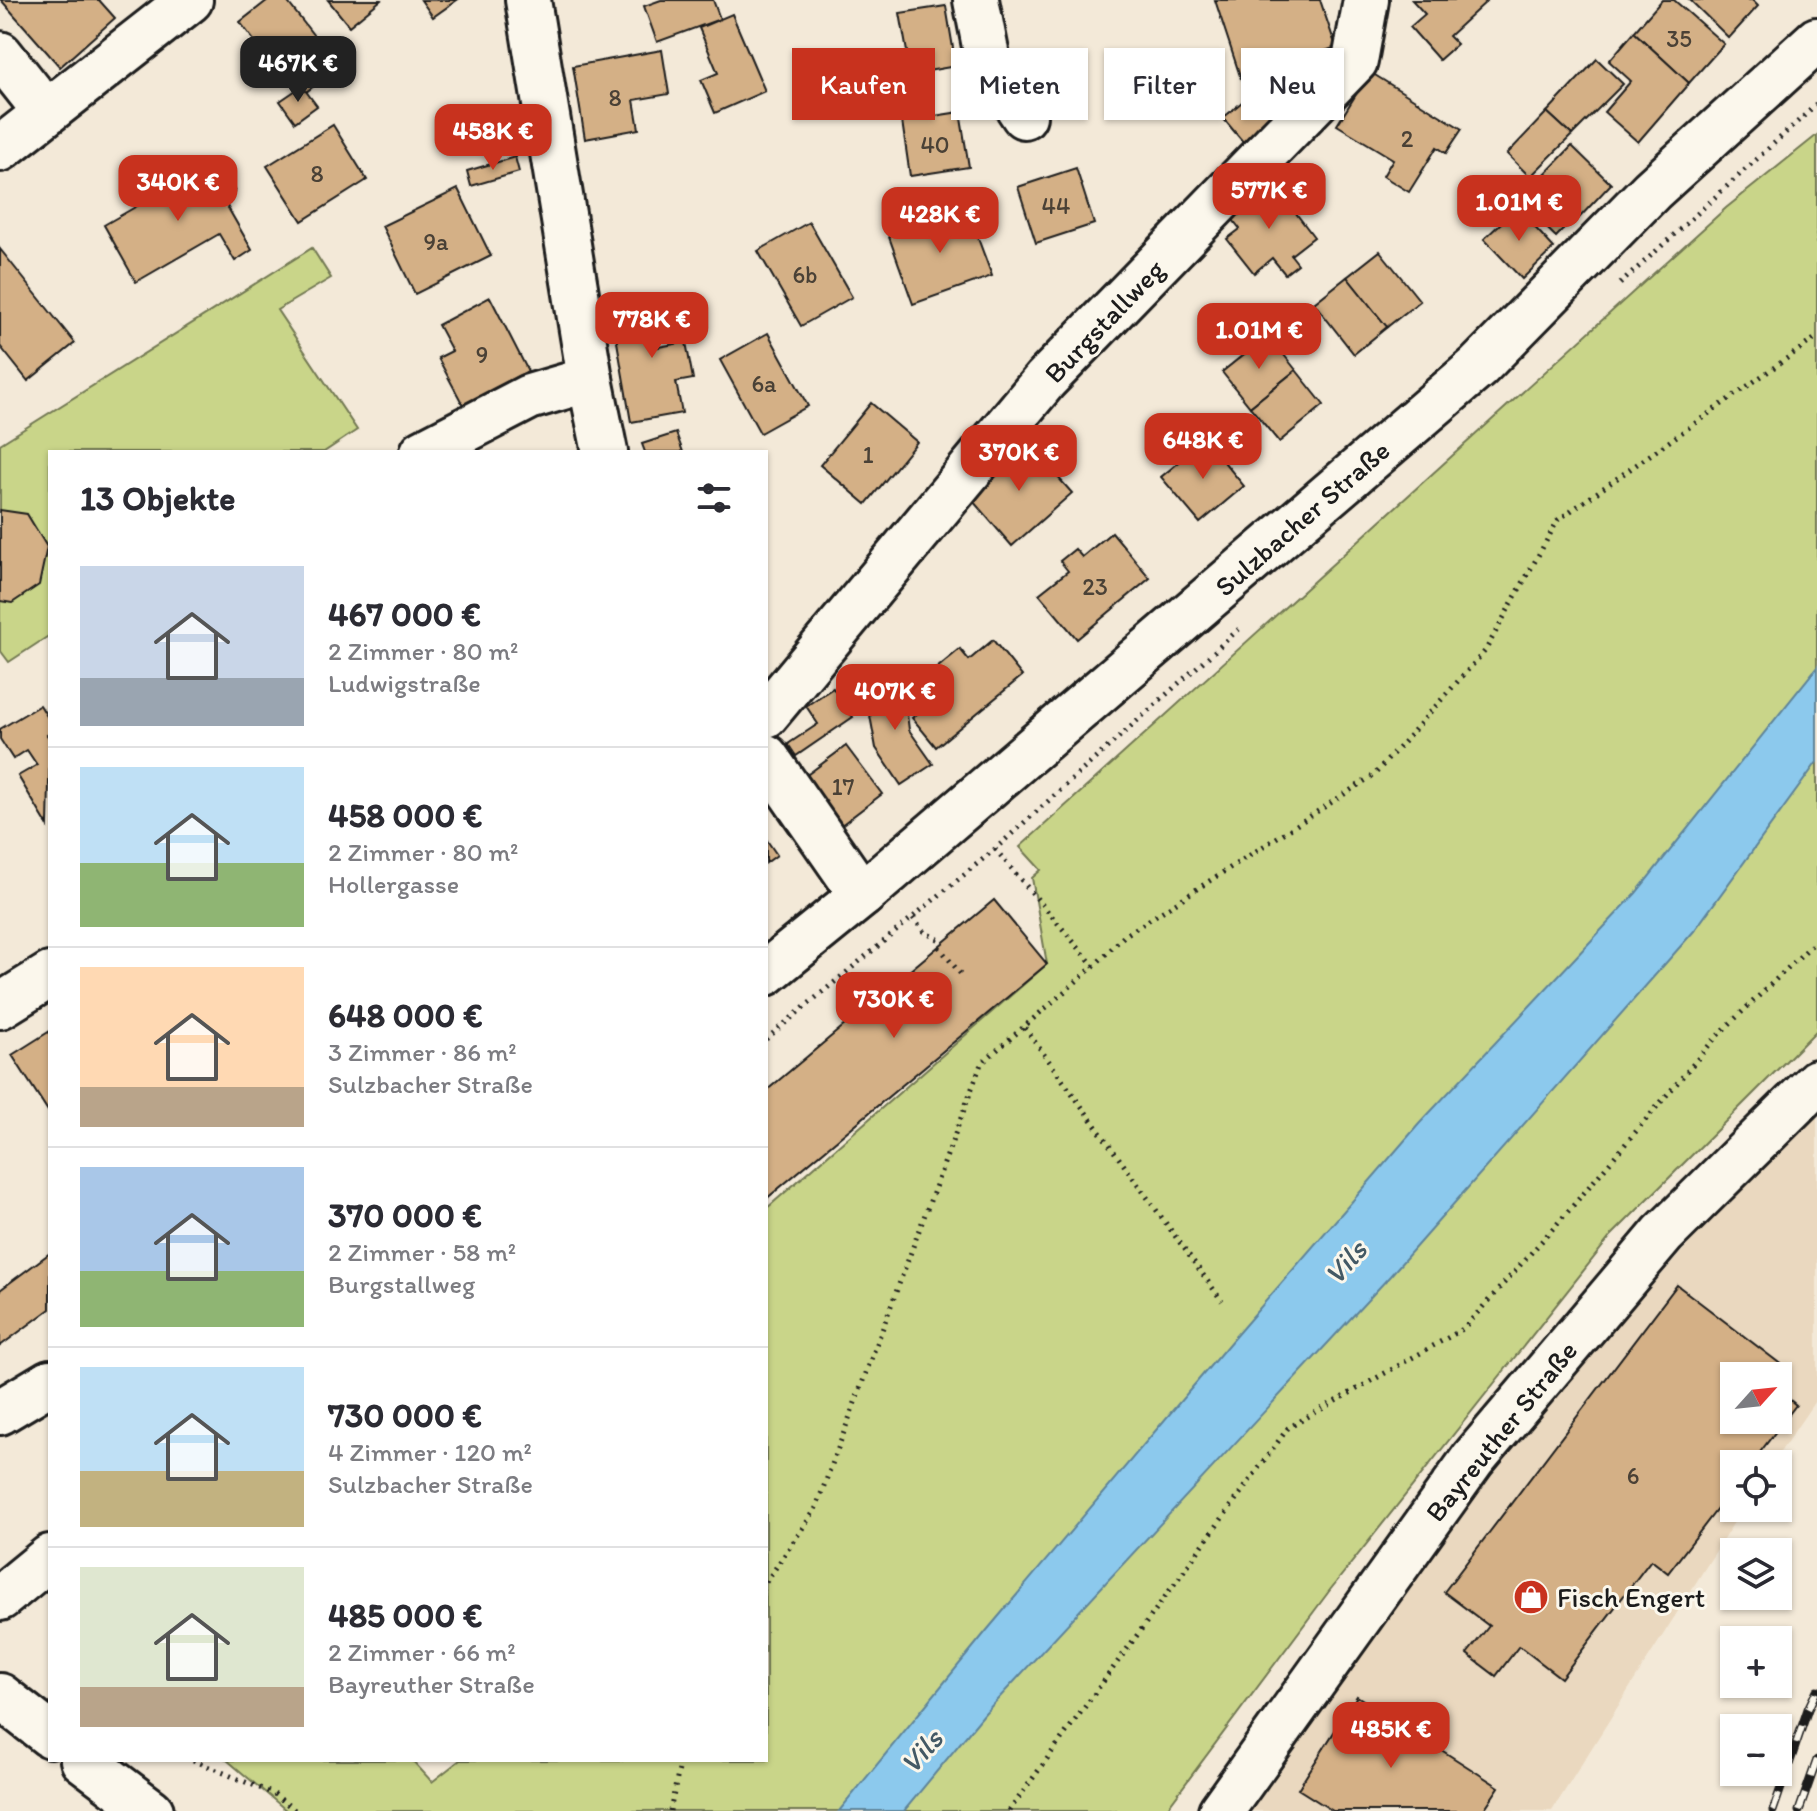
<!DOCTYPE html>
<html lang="de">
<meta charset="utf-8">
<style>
:root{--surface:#fff;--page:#f2f2f3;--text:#2b2b33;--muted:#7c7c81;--line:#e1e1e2;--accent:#c8321e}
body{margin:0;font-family:Itim,sans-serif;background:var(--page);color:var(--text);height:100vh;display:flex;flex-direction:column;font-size:30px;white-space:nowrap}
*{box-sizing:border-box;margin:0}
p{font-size:26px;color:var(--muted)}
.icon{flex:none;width:44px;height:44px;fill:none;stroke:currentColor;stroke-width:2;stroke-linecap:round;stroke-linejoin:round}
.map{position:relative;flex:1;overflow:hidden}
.drawer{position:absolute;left:48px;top:450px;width:720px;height:1312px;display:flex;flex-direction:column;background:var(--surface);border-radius:0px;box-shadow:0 2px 6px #0004}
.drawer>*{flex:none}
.banner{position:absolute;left:792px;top:48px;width:760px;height:72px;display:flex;gap:16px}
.needle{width:52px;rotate:63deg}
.buttons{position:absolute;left:1720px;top:1362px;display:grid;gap:16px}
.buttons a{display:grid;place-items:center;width:72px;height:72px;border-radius:0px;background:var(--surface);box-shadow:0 2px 6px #0004;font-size:40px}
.price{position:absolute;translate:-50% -68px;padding:0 18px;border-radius:16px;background:var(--accent);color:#fff;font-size:26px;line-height:52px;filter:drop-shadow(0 2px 4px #0008)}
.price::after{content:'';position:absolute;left:50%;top:48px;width:24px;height:18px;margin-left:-12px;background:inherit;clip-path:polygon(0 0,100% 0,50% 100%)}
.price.current{background:#222;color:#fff}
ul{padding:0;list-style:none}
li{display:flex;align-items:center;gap:24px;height:200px;padding:0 32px}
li+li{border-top:2px solid var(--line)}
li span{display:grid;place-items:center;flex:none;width:224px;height:160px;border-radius:0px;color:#555}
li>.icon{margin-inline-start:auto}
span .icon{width:96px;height:96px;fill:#fffc;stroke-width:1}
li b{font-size:34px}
h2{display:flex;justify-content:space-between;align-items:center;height:96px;padding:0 32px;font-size:34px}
.pill{padding:0 28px;border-radius:0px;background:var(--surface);box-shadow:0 2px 6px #0004;font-size:28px;line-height:72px}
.pill.current{background:var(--accent);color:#fff}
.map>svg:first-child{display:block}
.built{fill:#ead8bf;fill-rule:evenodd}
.green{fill:#c9d589;stroke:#727852;stroke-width:2}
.water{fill:#8cc9ed;stroke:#5f8499;stroke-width:2}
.building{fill:#d4b086;stroke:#1c1c1c;stroke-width:2}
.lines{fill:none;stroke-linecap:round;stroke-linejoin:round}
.minor-casing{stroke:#1c1c1c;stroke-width:50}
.major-casing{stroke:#1c1c1c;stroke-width:50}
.path{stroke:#1c1c1c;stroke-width:5;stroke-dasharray:2 6;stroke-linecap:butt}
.minor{stroke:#fbf7ec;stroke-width:44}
.major{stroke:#fbf7ec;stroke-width:44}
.rail-casing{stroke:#1c1c1c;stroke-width:9}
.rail{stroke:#fbf7ec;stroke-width:6;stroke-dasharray:18;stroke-linecap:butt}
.labels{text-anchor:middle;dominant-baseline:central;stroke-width:6;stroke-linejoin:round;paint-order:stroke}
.number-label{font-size:24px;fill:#4a4136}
.street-label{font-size:28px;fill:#1c1c1c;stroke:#fbf7ec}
.poi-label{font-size:28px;fill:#1c1c1c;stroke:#fbf7ec;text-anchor:start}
.water-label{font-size:30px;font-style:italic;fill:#435965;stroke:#fbf7ec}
</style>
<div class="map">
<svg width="1817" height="1811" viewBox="0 0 1817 1811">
<rect width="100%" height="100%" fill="#f3e9d8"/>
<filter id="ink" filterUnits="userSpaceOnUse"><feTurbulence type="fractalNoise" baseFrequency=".0125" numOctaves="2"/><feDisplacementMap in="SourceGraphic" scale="16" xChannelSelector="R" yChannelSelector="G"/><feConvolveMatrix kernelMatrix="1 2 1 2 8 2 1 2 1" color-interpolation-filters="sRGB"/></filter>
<g filter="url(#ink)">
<path class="built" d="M1817 1114V1398L1772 1464H1734V1508H1743L1552 1811H1251L1453 1525 1531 1423 1722 1206ZM1734 1376H1778V1420H1734Z"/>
<g class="green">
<path d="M1817 135V1030L1611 1236 1330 1590 1165 1811H287L227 1760H412L432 1782 460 1760H766V1209L1047 964 1032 878 1041 870 1020 847 1726 208Z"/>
<path d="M312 248 331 278 277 310 357 430 324 452H50V635L9 662 0 650V444Z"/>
</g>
<path class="water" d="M1817 667V762L1694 931 1390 1276 985 1713 904 1811H839L988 1629 1233 1339 1419 1124 1636 893Z"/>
<g class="building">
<path d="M1 0H99L115 18 60 67Z"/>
<path d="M268 0H286L321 45 280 75 240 22Z"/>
<path d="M328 0H381L349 26Z"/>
<path d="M421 0H457L433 17Z"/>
<path d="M661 0H713L720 19 657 42 644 6Z"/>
<path d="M1215 0H1320L1336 47 1303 59 1312 79 1283 97 1272 82 1268 70 1241 79Z"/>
<path d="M1412 0H1486L1487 1 1449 36 1457 44 1439 60 1410 27 1425 14Z"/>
<path d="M1662 0H1674L1724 44 1689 83 1634 32Z"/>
<path d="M1690 0H1752L1758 6 1729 38Z"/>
<path d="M946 6 956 66 911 74 900 13Z"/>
<path d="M732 14 765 91 715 113 701 80 718 73 699 28Z"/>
<path d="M1634 32 1689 83 1638 142 1604 112 1631 81 1609 61Z"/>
<path d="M662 50 669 94 634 100 639 129 585 139 573 66Z"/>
<path d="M314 59 327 76 306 92 293 74Z"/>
<path d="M1597 59 1623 84 1572 135 1547 112Z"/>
<path d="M1370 72 1462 129 1446 153 1437 147 1409 192 1383 176 1393 159 1337 125Z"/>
<path d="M1268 80 1295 111 1249 149 1223 118Z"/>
<path d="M302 86 317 106 295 122 280 101Z"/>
<path d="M960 112 969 167 910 176 902 121Z"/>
<path d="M1547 112 1572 135 1530 177 1507 154Z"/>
<path d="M333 125 367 180 302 221 267 166Z"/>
<path d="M1572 146 1611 184 1579 218 1540 179Z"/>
<path d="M515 157 519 172 471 186 467 171Z"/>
<path d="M217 160 235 192 223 199 252 250 235 261 219 234 136 282 104 225Z"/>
<path d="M1076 168 1094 224 1036 243 1018 187Z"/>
<path d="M1273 183 1314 237 1291 255 1298 264 1285 274 1272 258 1254 273 1227 239 1240 229 1230 216Z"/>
<path d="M1536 183 1574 218 1556 237 1519 201Z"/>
<path d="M458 189 491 256 415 294 382 226Z"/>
<path d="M966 206 992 276 913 304 888 234Z"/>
<path d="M1517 208 1554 248 1522 279 1484 239Z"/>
<path d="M809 222 852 297 801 326 758 251Z"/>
<path d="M0 249 75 343 28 381 0 346Z"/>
<path d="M1380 251 1420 301 1387 327 1347 277Z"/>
<path d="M1347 277 1387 327 1354 354 1314 303Z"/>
<path d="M490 297 528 371 463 405 438 358 452 351 438 325Z"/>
<path d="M687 300 691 322 655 329 658 347 686 342 693 379 676 382 682 413 631 422 612 313Z"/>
<path d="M768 333 808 406 760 433 720 360Z"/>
<path d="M1268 335 1296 370 1250 407 1222 372Z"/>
<path d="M1296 370 1324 405 1279 442 1250 407Z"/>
<path d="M871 403 917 442 866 504 820 465Z"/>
<path d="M676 433 683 452H645L642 444Z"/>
<path d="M1025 440 1072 493 1012 546 966 493Z"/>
<path d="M1206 440 1244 486 1200 523 1161 477Z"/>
<path d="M0 510 27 514 47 547 39 585 12 603 0 601Z"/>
<path d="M1112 532 1150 578 1077 639 1039 594 1068 571 1060 561 1075 549 1082 557Z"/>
<path d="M993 640 1022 676 936 747 912 718 951 686 937 668 960 649 969 660Z"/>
<path d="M903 681 909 730 933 764 901 785 876 748 865 688Z"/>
<path d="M833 688 853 717 796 756 788 744 818 724 806 706Z"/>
<path d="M40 705 50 721V733L47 735 50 739 48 826 18 776 37 765 27 750 13 759 0 739V729Z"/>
<path d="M846 746 882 794 840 826 804 777Z"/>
<path d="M766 839 777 855 766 863Z"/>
<path d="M994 900 1047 964 766 1199V1091Z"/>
<path d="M50 1031V1114L12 1055Z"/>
<path d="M50 1253V1309L0 1346V1290Z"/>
<path d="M1677 1285 1787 1369 1778 1382V1376H1734V1420H1778V1390L1796 1405 1751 1464H1734V1487L1668 1573 1651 1560 1561 1678 1519 1646 1496 1676 1467 1654 1489 1626 1444 1592Z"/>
<path d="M1357 1696 1499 1787 1483 1811H1333L1298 1789Z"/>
</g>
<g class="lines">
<defs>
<g id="minor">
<path d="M528 0 590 379 605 452"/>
<path d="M976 0 988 62 1024 116"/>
<path d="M0 54 46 112"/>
<path d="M0 149 190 0"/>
<path d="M423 452 529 397 590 379"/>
<path d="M766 715 1045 380 1355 61 1366 0"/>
<path d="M766 757 862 895"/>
<path d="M0 1006 50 975"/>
<path d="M0 1412 50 1382"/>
<path d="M1221 1811 1473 1459 1663 1234 1817 1082"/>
</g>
<g id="major">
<path d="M766 973 862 895 1478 367 1652 190 1817 40"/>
<path d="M0 1598 50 1557"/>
<path d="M0 1696 50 1735"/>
<path d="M83 1760 151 1811"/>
</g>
</defs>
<use href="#minor" class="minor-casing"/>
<use href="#major" class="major-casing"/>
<g class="path">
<path d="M1620 284 1817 104"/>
<path d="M995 849 1094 966"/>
<path d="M913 918 924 932 944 942"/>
<path d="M939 947 963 977"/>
<path d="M1025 1028 1222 1301"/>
<path d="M766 1039 995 849 1239 629"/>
<path d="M766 1582 815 1510 981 1064 1094 966 1124 936 1374 775 1485 651 1558 520 1817 337"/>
<path d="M193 1760 274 1794 296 1811"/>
<path d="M670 1811 681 1760"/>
<path d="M1009 1811 1288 1428 1463 1329 1565 1215 1717 1036 1817 940"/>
</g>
<use href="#minor" class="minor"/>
<use href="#major" class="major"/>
<defs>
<g id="rail">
<path d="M1773 1811 1808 1709 1817 1690"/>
<path d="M1799 1811 1817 1760"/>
</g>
</defs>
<use href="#rail" class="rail-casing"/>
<use href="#rail" class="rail"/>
</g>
</g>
<defs>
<symbol id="shop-disc" viewBox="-11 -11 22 22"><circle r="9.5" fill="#c8321e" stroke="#fbf7ec"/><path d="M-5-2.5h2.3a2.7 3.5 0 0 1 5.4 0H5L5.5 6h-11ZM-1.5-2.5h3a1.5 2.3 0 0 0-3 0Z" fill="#fff"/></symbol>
</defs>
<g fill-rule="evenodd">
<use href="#shop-disc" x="1511" y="1577" width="40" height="40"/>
</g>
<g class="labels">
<g class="number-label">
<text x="1679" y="38">35</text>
<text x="615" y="97">8</text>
<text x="1407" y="138">2</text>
<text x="935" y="144">40</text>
<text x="317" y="173">8</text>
<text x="1056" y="205">44</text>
<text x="436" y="241">9a</text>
<text x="805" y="274">6b</text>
<text x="482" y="354">9</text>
<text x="764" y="383">6a</text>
<text x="868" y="454">1</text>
<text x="1095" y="586">23</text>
<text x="843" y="786">17</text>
<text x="1633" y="1475">6</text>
</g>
<g class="street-label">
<text transform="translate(1104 321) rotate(-46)">Burgstallweg</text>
<text transform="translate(1302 518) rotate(-41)">Sulzbacher Straße</text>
<text transform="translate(1501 1431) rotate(-51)">Bayreuther Straße</text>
</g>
<g class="poi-label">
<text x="1557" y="1597">Fisch Engert</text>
</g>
<g class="water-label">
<text transform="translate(1345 1262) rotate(-49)">Vils</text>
<text transform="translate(921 1751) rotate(-49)">Vils</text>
</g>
</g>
</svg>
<div class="buttons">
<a><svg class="needle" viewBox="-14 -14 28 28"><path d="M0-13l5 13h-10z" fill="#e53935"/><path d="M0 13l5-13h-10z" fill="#7c7c81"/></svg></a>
<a><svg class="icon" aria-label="locate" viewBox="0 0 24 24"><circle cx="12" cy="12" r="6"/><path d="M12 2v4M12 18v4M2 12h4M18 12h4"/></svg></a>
<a><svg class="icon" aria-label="layers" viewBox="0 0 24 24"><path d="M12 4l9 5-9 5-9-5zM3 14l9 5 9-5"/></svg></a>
<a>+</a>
<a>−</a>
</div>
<b class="price current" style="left:298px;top:104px">467K €</b>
<b class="price" style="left:493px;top:172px">458K €</b>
<b class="price" style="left:178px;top:223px">340K €</b>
<b class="price" style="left:1269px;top:231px">577K €</b>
<b class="price" style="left:1519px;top:243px">1.01M €</b>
<b class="price" style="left:940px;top:255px">428K €</b>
<b class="price" style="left:652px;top:360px">778K €</b>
<b class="price" style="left:1259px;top:371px">1.01M €</b>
<b class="price" style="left:1203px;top:481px">648K €</b>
<b class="price" style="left:1019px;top:493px">370K €</b>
<b class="price" style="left:895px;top:732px">407K €</b>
<b class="price" style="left:894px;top:1040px">730K €</b>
<b class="price" style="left:1391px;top:1770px">485K €</b>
<div class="banner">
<a class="pill current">Kaufen</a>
<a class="pill">Mieten</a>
<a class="pill">Filter</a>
<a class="pill">Neu</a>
</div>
<section class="drawer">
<h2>13 Objekte<svg class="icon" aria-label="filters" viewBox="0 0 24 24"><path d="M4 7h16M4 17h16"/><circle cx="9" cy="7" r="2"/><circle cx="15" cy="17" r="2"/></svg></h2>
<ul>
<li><span style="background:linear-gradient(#c9d6e8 70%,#9aa5b1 0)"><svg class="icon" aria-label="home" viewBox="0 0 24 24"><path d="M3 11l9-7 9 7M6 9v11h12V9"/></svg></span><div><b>467 000 €</b><p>2 Zimmer · 80 m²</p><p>Ludwigstraße</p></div></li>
<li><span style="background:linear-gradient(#bfe0f5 60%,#8fb573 0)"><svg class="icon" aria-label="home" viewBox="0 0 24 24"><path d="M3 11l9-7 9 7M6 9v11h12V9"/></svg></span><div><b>458 000 €</b><p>2 Zimmer · 80 m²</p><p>Hollergasse</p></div></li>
<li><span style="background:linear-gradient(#ffd9b3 75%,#b9a48a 0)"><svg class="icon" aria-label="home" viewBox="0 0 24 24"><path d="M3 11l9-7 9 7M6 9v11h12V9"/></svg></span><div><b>648 000 €</b><p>3 Zimmer · 86 m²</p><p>Sulzbacher Straße</p></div></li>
<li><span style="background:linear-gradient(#a9c7e8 65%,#8fb573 0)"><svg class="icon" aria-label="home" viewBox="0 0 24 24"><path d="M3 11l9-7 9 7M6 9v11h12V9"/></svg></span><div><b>370 000 €</b><p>2 Zimmer · 58 m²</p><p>Burgstallweg</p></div></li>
<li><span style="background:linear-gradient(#bfe0f5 65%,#c2b280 0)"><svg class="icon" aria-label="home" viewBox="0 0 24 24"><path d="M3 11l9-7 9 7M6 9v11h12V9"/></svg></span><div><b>730 000 €</b><p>4 Zimmer · 120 m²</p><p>Sulzbacher Straße</p></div></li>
<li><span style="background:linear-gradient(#dfe7d0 75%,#b9a48a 0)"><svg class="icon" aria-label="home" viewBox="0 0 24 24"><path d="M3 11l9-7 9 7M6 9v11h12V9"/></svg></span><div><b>485 000 €</b><p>2 Zimmer · 66 m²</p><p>Bayreuther Straße</p></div></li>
</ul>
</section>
</div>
